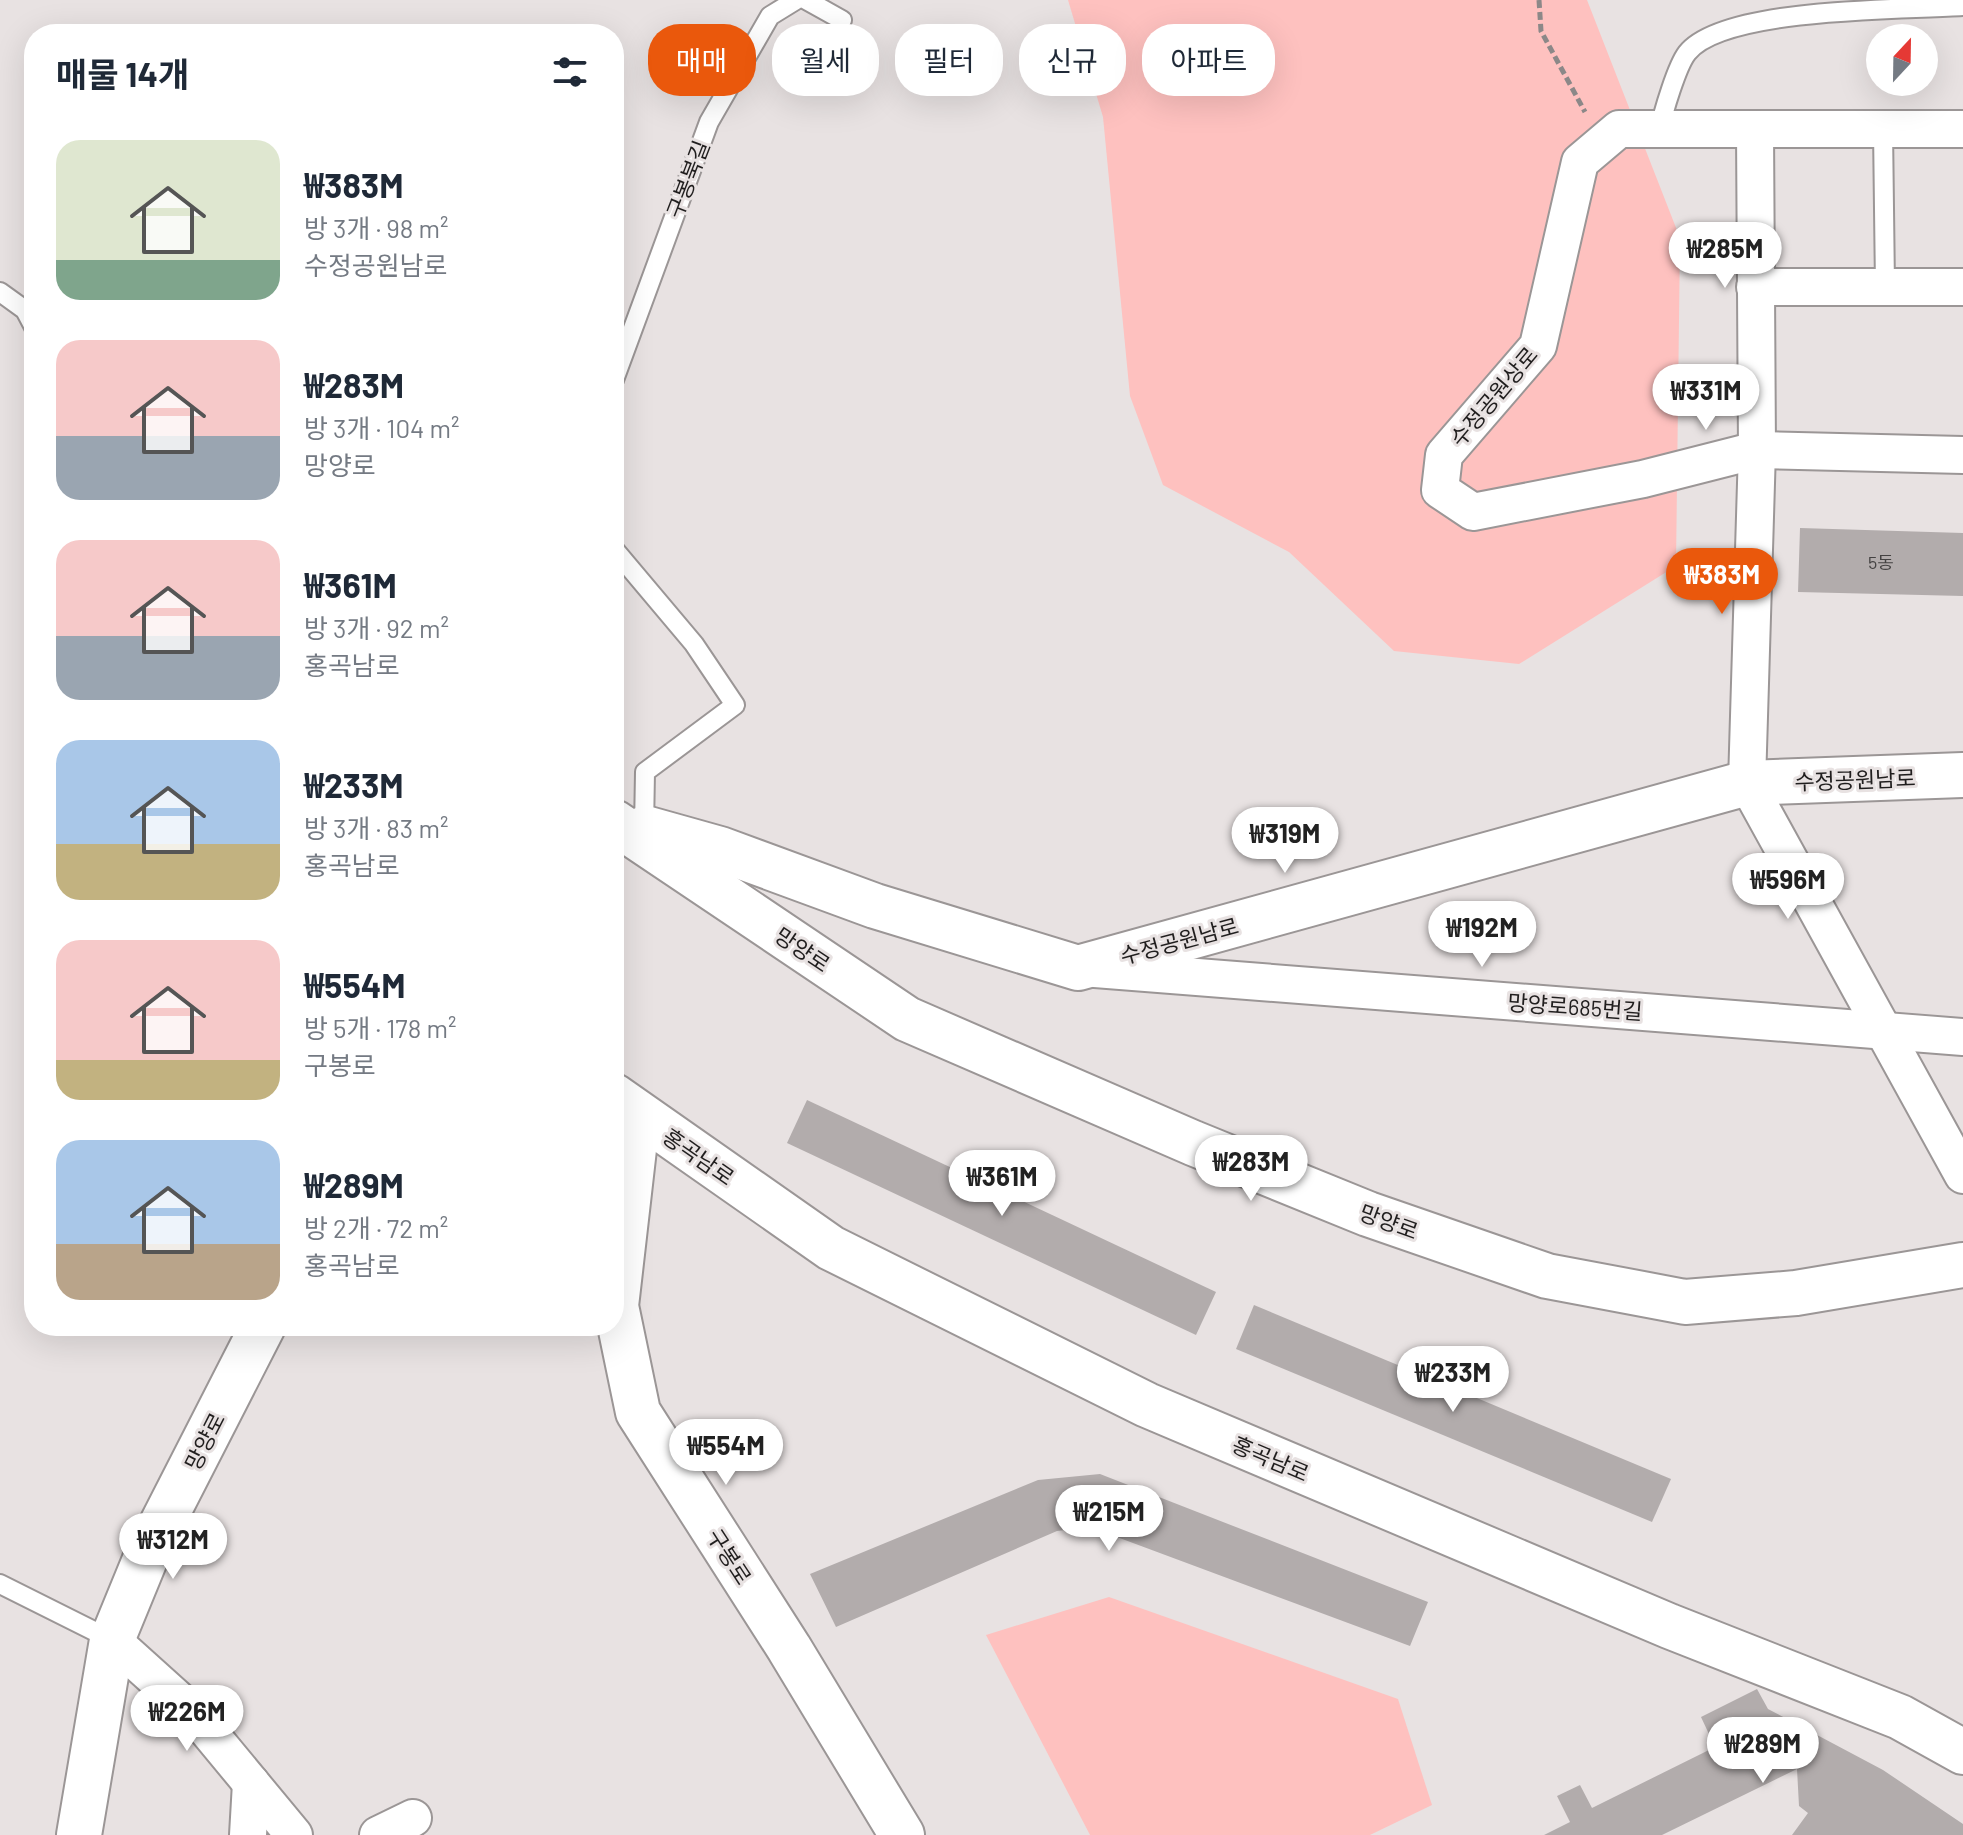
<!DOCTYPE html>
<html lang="ko">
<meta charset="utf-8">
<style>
:root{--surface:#fff;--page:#f2f2f3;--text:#1f2937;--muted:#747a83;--accent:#ea580c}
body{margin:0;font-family:Barlow,"Noto Sans KR",sans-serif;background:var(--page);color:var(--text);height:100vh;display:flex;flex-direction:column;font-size:30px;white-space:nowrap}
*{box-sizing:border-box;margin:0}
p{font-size:26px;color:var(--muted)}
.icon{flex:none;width:44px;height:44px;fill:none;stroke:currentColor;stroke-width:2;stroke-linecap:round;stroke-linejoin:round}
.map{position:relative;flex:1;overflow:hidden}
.drawer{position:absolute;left:24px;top:24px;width:600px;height:1312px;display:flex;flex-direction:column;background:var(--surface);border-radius:32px;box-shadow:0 8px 32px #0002}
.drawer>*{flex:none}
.banner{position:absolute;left:648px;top:24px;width:760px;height:72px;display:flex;gap:16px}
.needle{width:52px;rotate:22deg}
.buttons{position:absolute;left:1866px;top:24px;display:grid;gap:16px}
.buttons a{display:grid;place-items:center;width:72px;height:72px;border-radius:50%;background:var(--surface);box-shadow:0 8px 32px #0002;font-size:40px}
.price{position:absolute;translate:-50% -68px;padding:0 18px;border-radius:28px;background:#fff;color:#222;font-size:26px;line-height:52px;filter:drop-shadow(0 2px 4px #0008)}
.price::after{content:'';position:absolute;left:50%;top:48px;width:24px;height:18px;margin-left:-12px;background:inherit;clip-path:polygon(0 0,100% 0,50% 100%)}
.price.current{background:var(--accent);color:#fff}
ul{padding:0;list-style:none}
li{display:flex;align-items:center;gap:24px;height:200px;padding:0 32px}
li span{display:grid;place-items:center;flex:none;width:224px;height:160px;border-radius:24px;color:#555}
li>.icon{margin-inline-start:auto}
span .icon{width:96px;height:96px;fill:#fffc;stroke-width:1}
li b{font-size:34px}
h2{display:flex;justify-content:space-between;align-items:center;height:96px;padding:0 32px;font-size:34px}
.chip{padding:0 28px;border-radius:32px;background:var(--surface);box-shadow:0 8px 32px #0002;font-size:28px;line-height:72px}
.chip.current{background:var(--accent);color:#fff}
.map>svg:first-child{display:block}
.green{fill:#fec1bf}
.building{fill:#b2acac}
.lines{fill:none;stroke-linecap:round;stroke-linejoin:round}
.lane-casing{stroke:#9b9696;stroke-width:22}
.street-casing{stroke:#9b9696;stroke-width:40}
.secondary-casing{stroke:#9b9696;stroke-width:48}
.path{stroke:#8c8888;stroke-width:5;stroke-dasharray:8 4;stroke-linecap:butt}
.lane{stroke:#fff;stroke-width:18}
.street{stroke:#fff;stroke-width:36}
.secondary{stroke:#fff;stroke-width:44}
.labels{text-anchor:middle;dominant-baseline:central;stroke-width:6;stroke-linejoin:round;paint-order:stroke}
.number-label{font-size:18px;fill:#444242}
.street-label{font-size:22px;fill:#201e1e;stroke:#e8e2e2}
</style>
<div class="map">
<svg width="1963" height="1835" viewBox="0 0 1963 1835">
<rect width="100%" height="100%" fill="#e8e2e2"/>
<g class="green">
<path d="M1068 0H1587L1680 238 1676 566 1519 664 1394 651 1289 552 1163 485 1130 396 1103 117Z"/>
<path d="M1109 1597 1398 1699 1432 1805 1370 1835H1090L986 1635Z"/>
</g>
<g class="building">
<path d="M1800 528 1963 533V596L1798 592Z"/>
<path d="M807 1100 1216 1292 1196 1335 787 1143Z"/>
<path d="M1254 1305 1671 1479 1652 1522 1236 1349Z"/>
<path d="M1100 1474 1428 1602 1410 1646 1090 1527 1057 1531 836 1627 810 1574 1038 1480Z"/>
<path d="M1757 1689 1768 1709 1883 1770 1963 1824V1835H1792L1808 1813 1799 1806 1797 1769 1662 1835H1544L1570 1822 1557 1796 1580 1785 1592 1808 1715 1747 1701 1717Z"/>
</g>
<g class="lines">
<defs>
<g id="lane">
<path d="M806 0 842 20"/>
<path d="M1660 129C1663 112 1677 66 1687 53 1723 7 1904 10 1963 6"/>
<path d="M1883 129 1885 287"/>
<path d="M0 292 25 310 34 327"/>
<path d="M614 380 709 122 770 16 796 0"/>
<path d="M614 549 694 644 735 705 645 772 644 828"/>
<path d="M0 1584 112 1640"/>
</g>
<g id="street">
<path d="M1963 129H1619L1580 162 1538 346 1444 455 1440 490 1473 512 1643 479 1757 450 1963 455"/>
<path d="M1755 130 1757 450 1747 783 1963 1175"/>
<path d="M1755 287H1963"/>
<path d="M1095 969 1963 1037"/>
<path d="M112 1640 193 1713 294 1835"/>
<path d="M248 1835 251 1783"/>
<path d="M378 1835 413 1818"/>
</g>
<g id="secondary">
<path d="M614 822 907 1019 1193 1143 1368 1214 1547 1276 1685 1302 1796 1293 1963 1265"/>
<path d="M645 828 720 849 875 906 1078 968 1747 783 1963 775"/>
<path d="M614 1096 831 1248 1147 1405 1669 1626 1900 1717 1963 1752"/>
<path d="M638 1114 616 1306 638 1412 789 1648 902 1835"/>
<path d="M79 1835 112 1640 151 1545 263 1326"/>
</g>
</defs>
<use href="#lane" class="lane-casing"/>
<use href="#street" class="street-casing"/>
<use href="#secondary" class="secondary-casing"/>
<path class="path" d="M1539 0 1541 31 1585 112"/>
<use href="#lane" class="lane"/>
<use href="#street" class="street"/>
<use href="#secondary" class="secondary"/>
</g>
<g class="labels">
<g class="number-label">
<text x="1881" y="562">5동</text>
</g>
<g class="street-label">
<text transform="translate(687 179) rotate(-69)">구봉북길</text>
<text transform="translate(1493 396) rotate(-50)">수정공원상로</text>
<text transform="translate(1855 779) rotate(-2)">수정공원남로</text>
<text transform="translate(1179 940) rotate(-15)">수정공원남로</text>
<text transform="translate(803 949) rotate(34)">망양로</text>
<text transform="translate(1575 1006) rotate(4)">망양로685번길</text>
<text transform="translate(699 1156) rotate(35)">홍곡남로</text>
<text transform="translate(1389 1221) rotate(20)">망양로</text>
<text transform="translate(204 1441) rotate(-63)">망양로</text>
<text transform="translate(1271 1458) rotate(23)">홍곡남로</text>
<text transform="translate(730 1556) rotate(57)">구봉로</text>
</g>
</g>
</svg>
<div class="buttons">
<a><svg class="needle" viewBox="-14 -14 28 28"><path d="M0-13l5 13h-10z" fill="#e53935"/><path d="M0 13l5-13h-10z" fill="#747a83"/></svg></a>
</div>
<b class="price" style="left:1725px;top:290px">₩285M</b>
<b class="price" style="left:1706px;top:432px">₩331M</b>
<b class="price current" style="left:1722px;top:616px">₩383M</b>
<b class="price" style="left:1285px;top:875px">₩319M</b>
<b class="price" style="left:1788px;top:921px">₩596M</b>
<b class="price" style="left:1482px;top:969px">₩192M</b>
<b class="price" style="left:1251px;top:1203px">₩283M</b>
<b class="price" style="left:1002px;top:1218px">₩361M</b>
<b class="price" style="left:1453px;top:1414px">₩233M</b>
<b class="price" style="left:726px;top:1487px">₩554M</b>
<b class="price" style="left:1109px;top:1553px">₩215M</b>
<b class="price" style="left:173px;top:1581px">₩312M</b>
<b class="price" style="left:187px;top:1753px">₩226M</b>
<b class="price" style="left:1763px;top:1785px">₩289M</b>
<div class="banner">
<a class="chip current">매매</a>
<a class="chip">월세</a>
<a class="chip">필터</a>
<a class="chip">신규</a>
<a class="chip">아파트</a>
</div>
<section class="drawer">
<h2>매물 14개<svg class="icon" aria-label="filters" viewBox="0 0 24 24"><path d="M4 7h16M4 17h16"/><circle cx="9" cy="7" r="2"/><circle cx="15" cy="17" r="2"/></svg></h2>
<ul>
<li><span style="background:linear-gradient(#dfe7d0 75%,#7fa58c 0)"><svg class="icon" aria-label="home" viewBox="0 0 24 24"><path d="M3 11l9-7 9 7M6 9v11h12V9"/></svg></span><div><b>₩383M</b><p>방 3개 · 98 m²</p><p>수정공원남로</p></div></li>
<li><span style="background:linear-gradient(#f6c9c9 60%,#9aa5b1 0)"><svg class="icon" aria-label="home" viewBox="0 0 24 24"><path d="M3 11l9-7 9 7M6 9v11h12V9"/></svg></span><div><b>₩283M</b><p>방 3개 · 104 m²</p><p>망양로</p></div></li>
<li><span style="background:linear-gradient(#f6c9c9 60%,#9aa5b1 0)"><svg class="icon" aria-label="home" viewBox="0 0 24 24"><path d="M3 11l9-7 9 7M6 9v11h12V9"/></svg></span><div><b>₩361M</b><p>방 3개 · 92 m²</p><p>홍곡남로</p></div></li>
<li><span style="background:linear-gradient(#a9c7e8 65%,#c2b280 0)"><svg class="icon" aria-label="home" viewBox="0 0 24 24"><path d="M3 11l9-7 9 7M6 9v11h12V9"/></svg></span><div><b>₩233M</b><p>방 3개 · 83 m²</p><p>홍곡남로</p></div></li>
<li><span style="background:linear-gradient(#f6c9c9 75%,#c2b280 0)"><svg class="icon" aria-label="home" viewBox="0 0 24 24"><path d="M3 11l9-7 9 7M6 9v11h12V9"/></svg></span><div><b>₩554M</b><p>방 5개 · 178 m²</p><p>구봉로</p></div></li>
<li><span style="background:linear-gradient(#a9c7e8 65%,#b9a48a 0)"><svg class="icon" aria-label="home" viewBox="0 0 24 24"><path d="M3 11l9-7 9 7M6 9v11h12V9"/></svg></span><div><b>₩289M</b><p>방 2개 · 72 m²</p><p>홍곡남로</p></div></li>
</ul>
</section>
</div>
